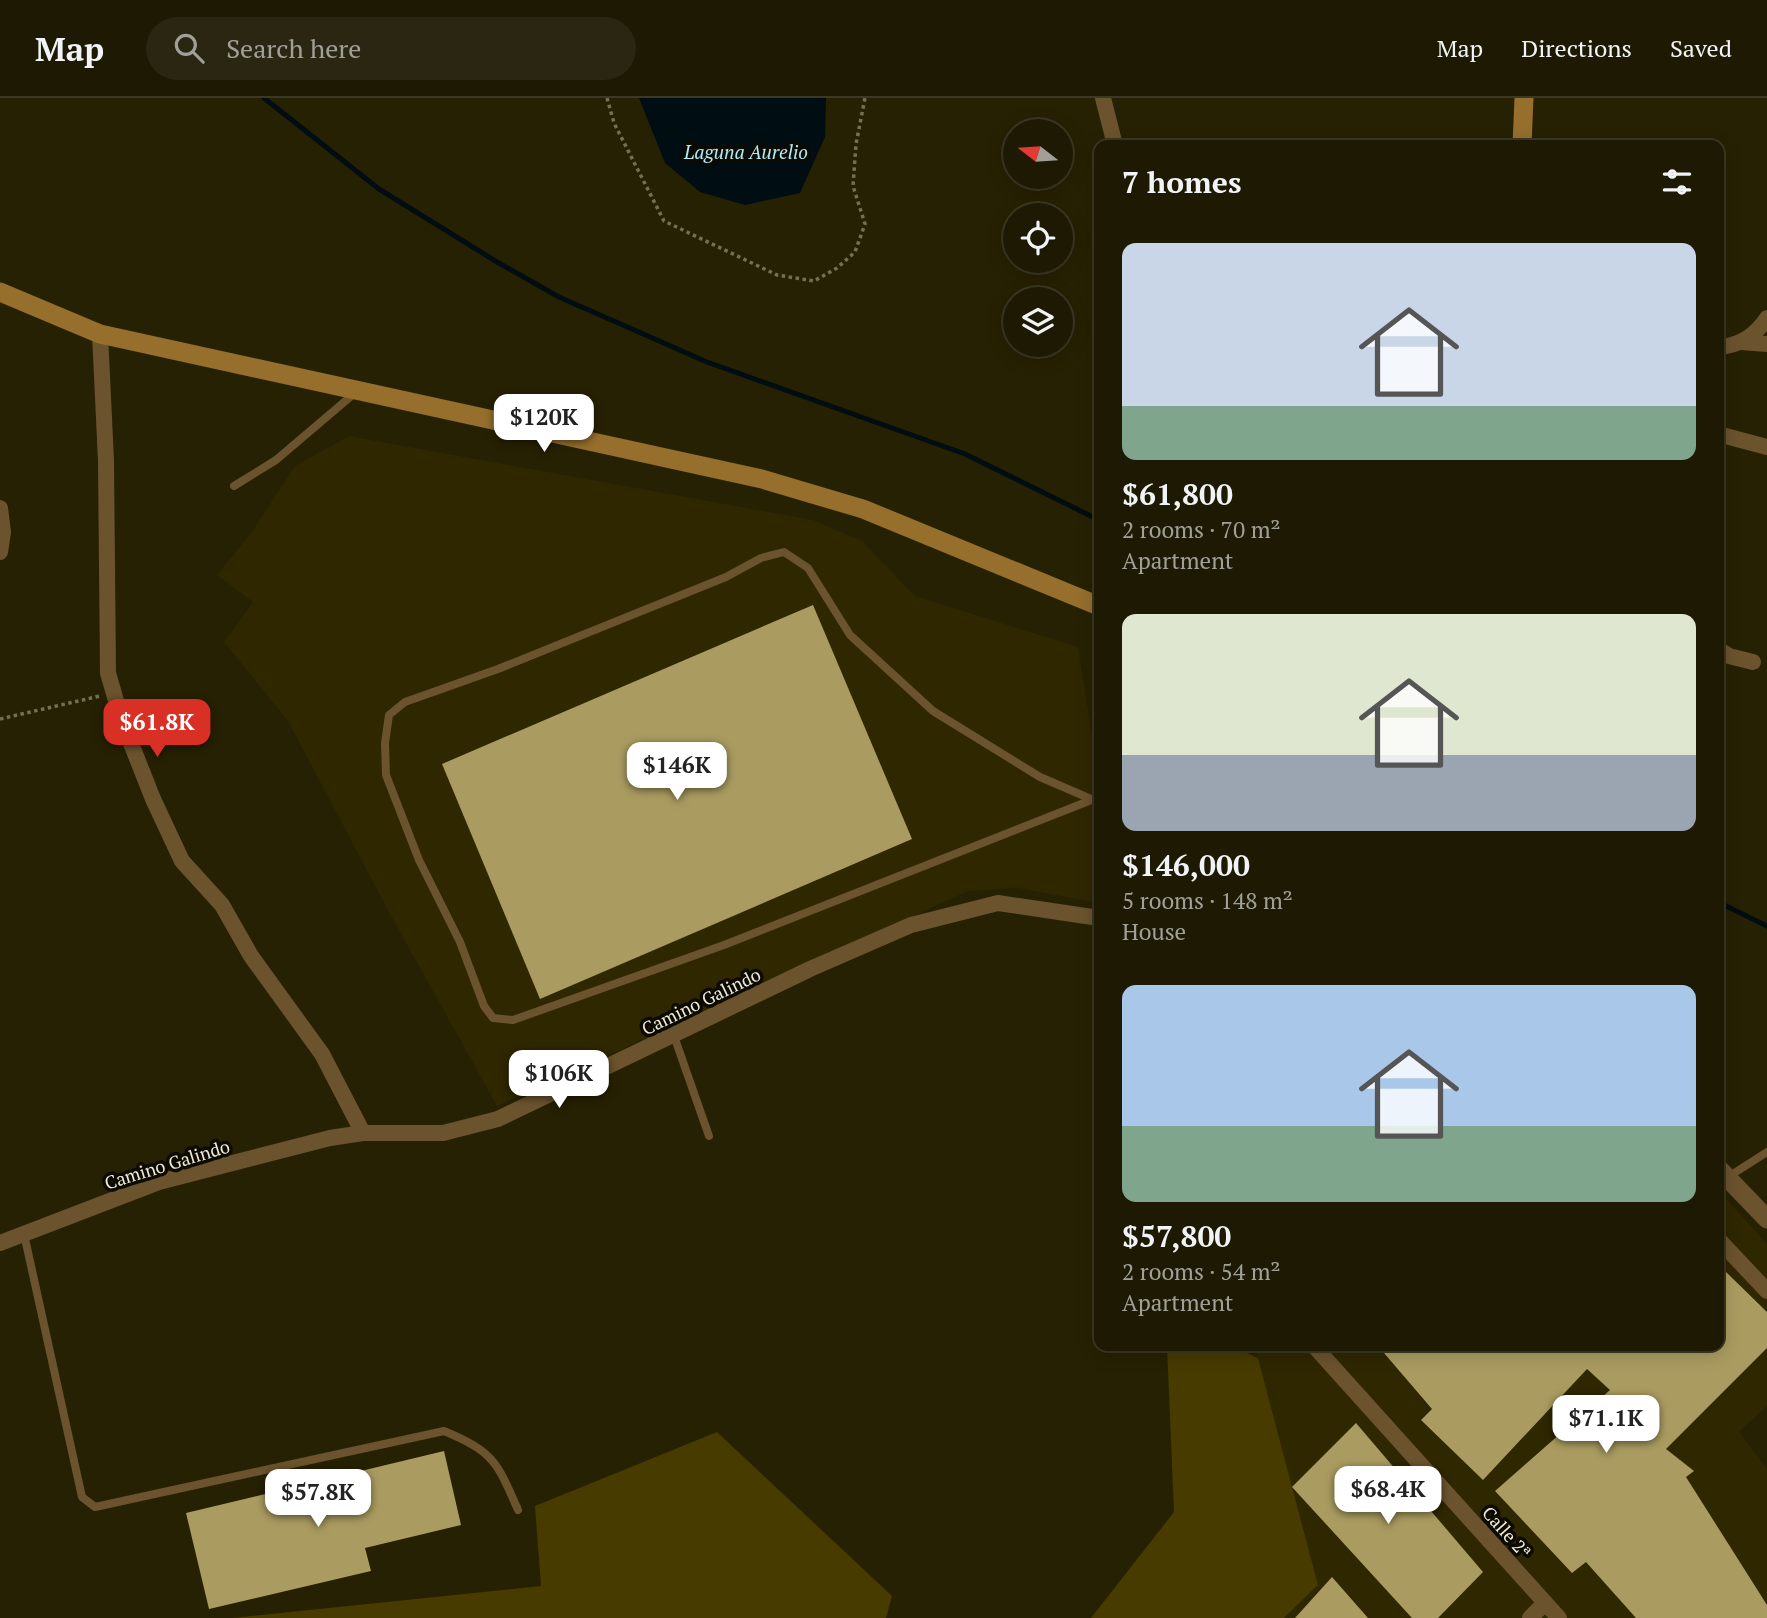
<!DOCTYPE html>
<meta charset="utf-8">
<style>
:root{--surface:#1d1902;--page:#2a2611;--text:#f1f3f6;--muted:#a0a099;--line:#3b3824;--accent:#d93025}
body{margin:0;font-family:"PT Serif",serif;background:var(--page);color:var(--text);height:100vh;display:flex;flex-direction:column;font-size:26px;white-space:nowrap}
*{box-sizing:border-box;margin:0}
p{font-size:23px;color:var(--muted)}
.icon{flex:none;width:38px;height:38px;fill:none;stroke:currentColor;stroke-width:2;stroke-linecap:round;stroke-linejoin:round}
.map{position:relative;flex:1;overflow:hidden}
.side{position:absolute;left:1094px;top:42px;width:630px;height:1211px;display:flex;flex-direction:column;background:var(--surface);border-radius:14px;box-shadow:0 4px 18px #0003,0 0 0 2px var(--line)}
.side>*{flex:none}
.needle{width:46px;rotate:287deg}
.fabs{position:absolute;left:1003px;top:21px;display:grid;gap:14px}
.fabs a{display:grid;place-items:center;width:70px;height:70px;border-radius:50%;background:var(--surface);box-shadow:0 4px 18px #0003,0 0 0 2px var(--line);font-size:35px}
.price{position:absolute;translate:-50% -60px;padding:0 16px;border-radius:14px;background:#fff;color:#222;font-size:23px;line-height:46px;filter:drop-shadow(0 2px 4px #0008)}
.price::after{content:'';position:absolute;left:50%;top:42px;width:21px;height:16px;margin-left:-10px;background:inherit;clip-path:polygon(0 0,100% 0,50% 100%)}
.price.selected{background:var(--accent);color:#fff}
ul{padding:0;list-style:none}
li{display:grid;align-content:center;gap:14px;height:371px;padding:0 28px}
li span{display:grid;place-items:center;height:217px;border-radius:14px;color:#555}
li>.icon{margin-inline-start:auto}
span .icon{width:126px;height:126px;fill:#fffc;stroke-width:1}
li b{font-size:30px}
h2{display:flex;justify-content:space-between;align-items:center;height:84px;padding:0 28px;font-size:30px}
header{display:flex;align-items:center;gap:42px;box-sizing:border-box;height:98px;padding:0 35px;background:var(--surface);border-bottom:2px solid var(--line)}
header strong{font-size:33px}
nav{display:flex;gap:38px;margin-inline-start:auto;font-size:24px}
.search{width:490px;height:63px;background:var(--page);display:flex;align-items:center;gap:18px;box-sizing:border-box;padding:0 24px;border-radius:38px;color:var(--muted);font-size:26px}
.map>svg:first-child{display:block}
.built{fill:#2f2700}
.green{fill:#473b00}
.water{fill:#000d12}
.lines{fill:none;stroke-linecap:round;stroke-linejoin:round}
.stream{stroke:#000d12;stroke-width:5}
.building{fill:#aa9c60}
.path{stroke:#756f56;stroke-width:3.5;stroke-dasharray:3.5 3.5;stroke-linecap:butt}
.service{stroke:#6b532d;stroke-width:8}
.minor{stroke:#6b532d;stroke-width:16}
.tertiary{stroke:#6b532d;stroke-width:19}
.secondary{stroke:#966f2d;stroke-width:19}
.labels{text-anchor:middle;dominant-baseline:central;stroke-width:7;stroke-linejoin:round;paint-order:stroke}
.street-label{font-size:18px;fill:#f0ecdb;stroke:#0d0a02}
.water-label{font-size:19px;font-style:italic;fill:#acedfa;stroke:#0d0a02}
</style>
<header>
<strong>Map</strong>
<div class="search"><svg class="icon" aria-label="search" viewBox="0 0 24 24"><circle cx="10" cy="10" r="6"/><path d="M15 15l6 6"/></svg>Search here</div>
<nav><a>Map</a><a>Directions</a><a>Saved</a></nav>
</header>
<div class="map">
<svg width="1767" height="1520" viewBox="0 0 1767 1520">
<rect width="100%" height="100%" fill="#272103"/>
<g class="built">
<path d="M349 338 813 422 862 443 915 498 1078 549 1099 681V805L1018 790 968 793 497 1008 390 816 288 623 224 544 253 504 217 477 251 435 295 368Z"/>
<path d="M1719 1093 1767 1146V1308L1739 1334 1767 1371V1520H1284L1318 1487 1255 1248H1718Z"/>
</g>
<g class="green">
<path d="M1167 1248H1231L1258 1260 1318 1487 1284 1520H1091L1174 1414Z"/>
<path d="M717 1334 892 1498 886 1520H233L541 1488 535 1408Z"/>
</g>
<path class="water" d="M639 0H826L825 39 800 95 745 107 700 94 665 65Z"/>
<g class="lines">
<g class="stream">
<path d="M264 0 379 91 497 164 559 199 707 264 965 356 1099 422"/>
<path d="M1718 804 1767 828"/>
</g>
</g>
<g class="building">
<path d="M813 507 912 741 540 901 442 666Z"/>
<path d="M1726 1174 1767 1214V1250L1666 1351 1694 1373 1686 1379 1767 1507V1520H1636L1586 1464 1572 1475 1495 1393 1610 1292 1587 1271 1483 1382 1421 1322 1432 1311 1378 1248H1718V1181Z"/>
<path d="M1356 1325 1483 1474 1438 1520H1412L1292 1389Z"/>
<path d="M444 1353 461 1427 365 1450 371 1473 209 1511 186 1415Z"/>
<path d="M1332 1479 1368 1520H1295Z"/>
</g>
<g class="lines">
<g class="path">
<path d="M607 0 614 25 664 123 777 177 814 183 837 170 855 154 865 126 853 88 856 46 865 0"/>
<path d="M0 621 100 598"/>
</g>
<g class="service">
<path d="M234 388 276 362 356 294"/>
<path d="M1091 701 1040 679 933 613 850 537 808 470 784 454 761 460 726 479 498 571 405 604 389 617 385 645 386 677 419 762 460 844 484 908 493 920 513 922 724 847 1099 699"/>
<path d="M674 938 709 1038"/>
<path d="M1728 1079 1767 1054"/>
<path d="M24 1136 82 1399 95 1409 444 1333C494 1354 497 1364 518 1412"/>
</g>
<g class="minor">
<path d="M1103 0 1115 47"/>
<path d="M100 236 106 363 108 575 121 620 153 701 182 763 222 807 251 858 322 956 363 1035"/>
<path d="M1741 244 1767 246"/>
<path d="M1718 249C1739 248 1756 237 1767 220"/>
<path d="M1718 336 1767 349"/>
<path d="M0 410 3 434 0 454"/>
<path d="M1718 551 1729 558 1753 564"/>
<path d="M1718 1141 1767 1193"/>
<path d="M0 1145 159 1084 330 1040 363 1035H443L498 1021 810 871 911 827 998 805 1099 820"/>
<path d="M1314 1248 1559 1520"/>
<path d="M1530 1520 1545 1505"/>
</g>
<path class="tertiary" d="M1718 1070 1767 1121"/>
<g class="secondary">
<path d="M1522 47 1524 0"/>
<path d="M0 194 100 236 762 381 863 411 1099 508"/>
</g>
</g>
<g class="labels">
<g class="street-label">
<text transform="translate(701 903) rotate(-26)">Camino Galindo</text>
<text transform="translate(167 1066) rotate(-17)">Camino Galindo</text>
<text transform="translate(1507 1434) rotate(48)">Calle 2ª</text>
</g>
<g class="water-label">
<text x="746" y="53">Laguna Aurelio</text>
</g>
</g>
</svg>
<div class="fabs">
<a><svg class="needle" viewBox="-14 -14 28 28"><path d="M0-13l5 13h-10z" fill="#e53935"/><path d="M0 13l5-13h-10z" fill="#a0a099"/></svg></a>
<a><svg class="icon" aria-label="locate" viewBox="0 0 24 24"><circle cx="12" cy="12" r="6"/><path d="M12 2v4M12 18v4M2 12h4M18 12h4"/></svg></a>
<a><svg class="icon" aria-label="layers" viewBox="0 0 24 24"><path d="M12 4l9 5-9 5-9-5zM3 14l9 5 9-5"/></svg></a>
</div>
<b class="price" style="left:544px;top:356px">$120K</b>
<b class="price selected" style="left:157px;top:661px">$61.8K</b>
<b class="price" style="left:677px;top:704px">$146K</b>
<b class="price" style="left:559px;top:1012px">$106K</b>
<b class="price" style="left:1606px;top:1357px">$71.1K</b>
<b class="price" style="left:1388px;top:1428px">$68.4K</b>
<b class="price" style="left:318px;top:1431px">$57.8K</b>
<section class="side">
<h2>7 homes<svg class="icon" aria-label="filters" viewBox="0 0 24 24"><path d="M4 7h16M4 17h16"/><circle cx="9" cy="7" r="2"/><circle cx="15" cy="17" r="2"/></svg></h2>
<ul>
<li><span style="background:linear-gradient(#c9d6e8 75%,#7fa58c 0)"><svg class="icon" aria-label="home" viewBox="0 0 24 24"><path d="M3 11l9-7 9 7M6 9v11h12V9"/></svg></span><div><b>$61,800</b><p>2 rooms · 70 m²</p><p>Apartment</p></div></li>
<li><span style="background:linear-gradient(#dfe7d0 65%,#9aa5b1 0)"><svg class="icon" aria-label="home" viewBox="0 0 24 24"><path d="M3 11l9-7 9 7M6 9v11h12V9"/></svg></span><div><b>$146,000</b><p>5 rooms · 148 m²</p><p>House</p></div></li>
<li><span style="background:linear-gradient(#a9c7e8 65%,#7fa58c 0)"><svg class="icon" aria-label="home" viewBox="0 0 24 24"><path d="M3 11l9-7 9 7M6 9v11h12V9"/></svg></span><div><b>$57,800</b><p>2 rooms · 54 m²</p><p>Apartment</p></div></li>
</ul>
</section>
</div>
